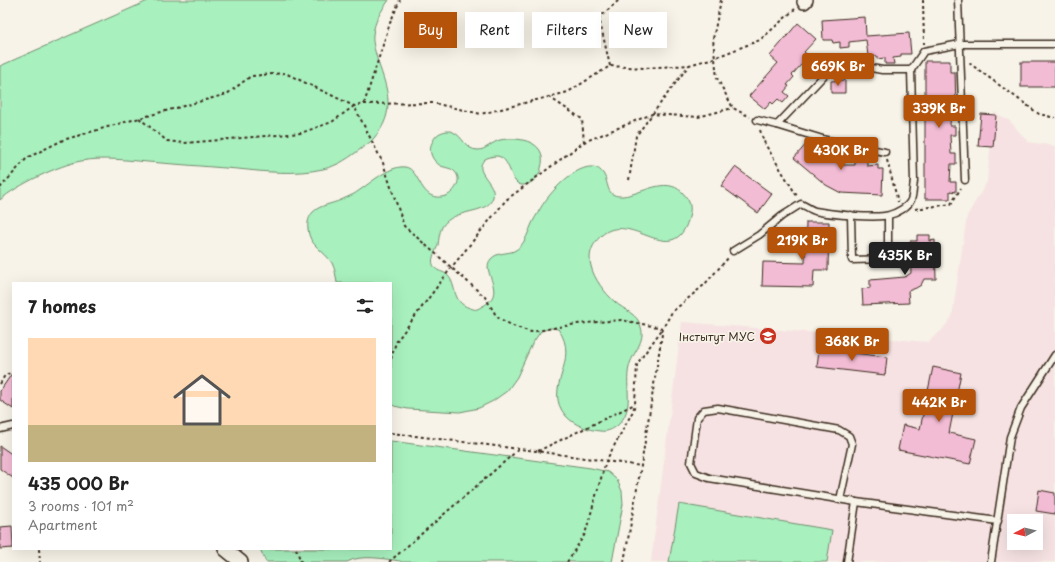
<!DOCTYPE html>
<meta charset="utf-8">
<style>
:root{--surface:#fff;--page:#f2f2f2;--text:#222;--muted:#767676;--line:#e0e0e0;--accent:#b45309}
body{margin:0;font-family:"Playpen Sans",sans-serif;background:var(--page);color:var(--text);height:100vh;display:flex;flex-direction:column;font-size:15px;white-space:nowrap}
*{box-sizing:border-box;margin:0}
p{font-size:13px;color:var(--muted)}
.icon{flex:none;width:22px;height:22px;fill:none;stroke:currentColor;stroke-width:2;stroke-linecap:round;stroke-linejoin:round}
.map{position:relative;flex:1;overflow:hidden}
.side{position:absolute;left:12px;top:282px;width:380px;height:268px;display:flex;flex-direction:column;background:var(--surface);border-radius:0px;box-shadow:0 4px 16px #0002}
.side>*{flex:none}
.guide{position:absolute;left:404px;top:12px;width:380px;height:36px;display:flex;gap:8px}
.needle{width:26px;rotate:263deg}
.tools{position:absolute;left:1007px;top:514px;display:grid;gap:8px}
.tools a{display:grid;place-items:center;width:36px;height:36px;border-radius:0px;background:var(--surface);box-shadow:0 4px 16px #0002;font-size:20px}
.price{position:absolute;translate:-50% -34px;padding:0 9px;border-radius:4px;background:var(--accent);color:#fff;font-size:13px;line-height:26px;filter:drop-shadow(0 1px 2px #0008)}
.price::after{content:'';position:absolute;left:50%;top:24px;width:12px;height:9px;margin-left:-6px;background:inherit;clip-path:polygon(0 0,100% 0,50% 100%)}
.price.current{background:#222;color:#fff}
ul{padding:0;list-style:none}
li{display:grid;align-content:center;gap:8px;height:212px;padding:0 16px}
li+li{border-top:1px solid var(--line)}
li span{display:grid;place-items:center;height:124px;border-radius:0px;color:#555}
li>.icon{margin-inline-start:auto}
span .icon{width:72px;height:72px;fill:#fffc;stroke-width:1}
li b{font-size:17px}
h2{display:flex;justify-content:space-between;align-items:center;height:48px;padding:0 16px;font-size:17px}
.chip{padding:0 14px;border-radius:0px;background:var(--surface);box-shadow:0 4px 16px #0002;font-size:14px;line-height:36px}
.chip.current{background:var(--accent);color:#fff}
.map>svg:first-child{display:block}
.built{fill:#f6e2e2;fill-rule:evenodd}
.green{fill:#a8f0be;stroke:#728d6e}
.building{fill:#f3bcd5;stroke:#3b2a1e}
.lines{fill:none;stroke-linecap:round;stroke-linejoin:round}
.lane-casing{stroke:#3b2a1e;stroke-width:9}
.street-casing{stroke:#3b2a1e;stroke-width:16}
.path{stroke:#3b2a1e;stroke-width:2;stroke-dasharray:3 3;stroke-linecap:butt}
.lane{stroke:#f7f3e8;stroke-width:6}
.street{stroke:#f7f3e8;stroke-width:13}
.labels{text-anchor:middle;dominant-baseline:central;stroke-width:3.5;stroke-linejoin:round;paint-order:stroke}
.poi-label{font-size:11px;fill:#3b2a1e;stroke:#f7f3e8;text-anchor:end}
</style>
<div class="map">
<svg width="1055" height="562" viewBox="0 0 1055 562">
<rect width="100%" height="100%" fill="#f7f3e8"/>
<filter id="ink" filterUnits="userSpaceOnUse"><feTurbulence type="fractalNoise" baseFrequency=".025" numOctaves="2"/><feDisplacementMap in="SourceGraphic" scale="8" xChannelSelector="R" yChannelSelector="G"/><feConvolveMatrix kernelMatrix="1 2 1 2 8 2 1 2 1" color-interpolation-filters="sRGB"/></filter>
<g filter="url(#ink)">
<path class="built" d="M994 112 1010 121 1028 142 1055 146V562H651L682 322 928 342 942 330 952 317 967 216 987 182ZM1014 521H1036V543H1014Z"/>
<g class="green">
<path d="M150 0H389C381 11 374 22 373 35 372 43 376 54 378 62 388 90 396 113 374 138 371 142 366 145 362 148 350 157 338 166 323 169 295 175 266 172 238 169 208 167 178 164 148 162 125 160 103 157 81 161 59 165 17 185 0 200V66Z"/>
<path d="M447 131C449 131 452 131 453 132 463 136 465 150 478 150 486 150 492 142 500 140 520 136 549 142 541 168 540 174 536 180 530 183 508 194 514 158 497 156 493 156 489 157 485 159 471 172 497 182 493 197 488 216 454 207 442 227 439 233 439 239 438 245 435 253 429 261 435 268 439 272 442 271 446 274 458 283 450 302 470 308 476 310 476 310 481 307 510 293 479 272 491 259 497 252 507 254 514 251 524 246 527 235 531 226 533 220 537 215 540 209 547 197 557 186 568 177 579 169 597 159 605 177 609 187 607 197 623 196 642 194 665 176 682 192 684 194 688 199 689 202 692 209 689 219 686 226 667 268 623 201 595 243 590 250 589 258 591 266 594 279 605 293 615 302 624 310 638 314 641 327 646 342 632 353 629 367 624 388 636 408 617 426 611 430 607 432 600 431 588 430 574 425 566 416 541 388 582 361 558 329L551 328 541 331 532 344 517 377 507 391 493 401 479 408 460 412 408 409 394 406 391 403V283H337C336 276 335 269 332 263 324 250 309 246 308 229 307 223 309 216 313 212 320 205 332 204 341 200 345 198 350 196 354 194 367 186 389 165 405 167 421 169 419 204 446 196 454 193 463 180 455 172 452 168 446 168 441 166 432 161 427 150 433 141 436 134 441 132 447 131Z"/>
<path d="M391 441 591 468 608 472 617 480 622 491 623 504 612 562H402L400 561C385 559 361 554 347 562H266L260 549H391Z"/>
<path d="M679 504 832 530 827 562H669Z"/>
</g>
<g class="building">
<path d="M865 17 866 36 909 33 911 54H901V57L893 58 894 64H885V58L877 59V56H868L866 40 849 42V47L840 48V42L833 43 832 40H823L822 20Z"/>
<path d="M798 23 816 39 804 52 809 56 792 75 794 77 787 85 789 86 784 92 789 96 783 103 778 99 773 104 771 102 765 109 749 96 778 63 770 56Z"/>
<path d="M925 61H950V72H955L956 108H951L950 126H955V135H950L951 154H956V164H951L950 182H956V192L950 191V199H925Z"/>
<rect x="1021" y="62" width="34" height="25"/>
<path d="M845 80V93H831V81Z"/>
<path d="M981 114 996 115 993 147 978 146Z"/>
<path d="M809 141 815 146 818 144 822 147 825 144 827 145 836 152 832 156 843 165H855V160H867V166L878 165V169H883L882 195 841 193 826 185 794 158Z"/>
<path d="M735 167 772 194 758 213 721 186Z"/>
<path d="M806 222H829L828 270H814L813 287 762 286 763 262 805 263Z"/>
<path d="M917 235H930V241L935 240 936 279H924L921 285 916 288 908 291 909 303 863 305 862 289 870 288V280L905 277 911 273 910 241H917Z"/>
<path d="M819 349 887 357 885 375 817 367Z"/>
<path d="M933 367 961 373 949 433 976 439 970 464 898 450 903 425 920 429Z"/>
<path d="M13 372V409L0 400V391Z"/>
<path d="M0 446 13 455V478L0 469Z"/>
<path d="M1039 490 1055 493V514L1036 511Z"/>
<path d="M12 526 13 548 0 549V527Z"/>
</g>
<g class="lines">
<defs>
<g id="lane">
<path d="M958 0 965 180"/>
<path d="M757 120 777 125"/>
<path d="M885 152 826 140 777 125 832 67 845 63 882 70H911"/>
<path d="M851 215 852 260 888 259V216"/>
<path d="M733 251 759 235 782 216 801 204C806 206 811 210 815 211 830 214 876 219 889 215 897 213 908 207 911 200 913 195 913 187 914 181L911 70 924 51 960 44H1055"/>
<path d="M0 429 13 426"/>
<path d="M840 500 852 444 849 436 839 430 718 408 704 410 697 418 691 463 696 473 709 478 856 502 998 521"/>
<path d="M847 562 856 502"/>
<path d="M991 562 1010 437 1021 408 1055 355"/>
</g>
<g id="street">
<path d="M804 2 806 0"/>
<path d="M225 549 241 562"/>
</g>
</defs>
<use href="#lane" class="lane-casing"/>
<use href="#street" class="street-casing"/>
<g class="path">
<path d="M721 0 713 39 717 78 733 108 750 117"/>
<path d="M923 0 924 44"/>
<path d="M969 63 1039 114 1055 118"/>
<path d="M610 66 599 18 619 0"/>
<path d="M549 97 582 119 584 142"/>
<path d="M364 104 433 103 481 114 568 92 610 66 644 68 689 65 714 58 760 40 795 9"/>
<path d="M139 118 167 141 184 143 301 133 332 122 354 106 383 163 404 226 485 297 497 317 513 326 531 332 576 324 621 320 663 328 637 364 635 404 633 411 606 461 585 534 567 562"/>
<path d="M760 130 765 144 797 196"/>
<path d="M887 160 898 202"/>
<path d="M629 180 636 136 689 65"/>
<path d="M0 188 27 158 63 140 118 124 227 94 251 76 285 73 354 106 364 104 390 23 400 0"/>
<path d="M915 209 951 204 961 188"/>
<path d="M391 359 396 342 451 268 506 200 584 142 652 114 698 117 733 108"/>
<path d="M0 384 5 375 13 372"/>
<path d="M391 433 536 451 641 466"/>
<path d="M538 451 635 404"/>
<path d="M39 549 40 562"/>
<path d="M296 549 297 551 301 562"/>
<path d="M389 562 518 450"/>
<path d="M624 562 641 466 663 328 672 312 704 285 729 257"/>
</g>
<use href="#lane" class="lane"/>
<use href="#street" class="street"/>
</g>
</g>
<defs>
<symbol id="university-disc" viewBox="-11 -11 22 22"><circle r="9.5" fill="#c8321e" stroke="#f7f3e8"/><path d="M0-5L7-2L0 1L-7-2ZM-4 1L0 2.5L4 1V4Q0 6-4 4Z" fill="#fff"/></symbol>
</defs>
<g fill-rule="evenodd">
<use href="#university-disc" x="758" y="326" width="20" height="20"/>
</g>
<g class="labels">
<g class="poi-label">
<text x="755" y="336">Інстытут МУС</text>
</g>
</g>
</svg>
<div class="tools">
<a><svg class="needle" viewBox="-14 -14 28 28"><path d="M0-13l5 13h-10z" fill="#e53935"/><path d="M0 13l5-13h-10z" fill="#767676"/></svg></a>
</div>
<b class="price" style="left:838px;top:87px">669K Br</b>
<b class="price" style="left:939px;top:129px">339K Br</b>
<b class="price" style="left:841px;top:171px">430K Br</b>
<b class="price" style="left:802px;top:261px">219K Br</b>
<b class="price current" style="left:905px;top:276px">435K Br</b>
<b class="price" style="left:852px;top:362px">368K Br</b>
<b class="price" style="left:939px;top:423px">442K Br</b>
<div class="guide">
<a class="chip current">Buy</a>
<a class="chip">Rent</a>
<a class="chip">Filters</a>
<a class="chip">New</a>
</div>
<section class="side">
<h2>7 homes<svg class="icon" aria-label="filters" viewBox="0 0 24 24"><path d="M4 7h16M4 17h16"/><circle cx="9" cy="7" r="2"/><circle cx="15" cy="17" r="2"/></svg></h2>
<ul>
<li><span style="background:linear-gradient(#ffd9b3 70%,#c2b280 0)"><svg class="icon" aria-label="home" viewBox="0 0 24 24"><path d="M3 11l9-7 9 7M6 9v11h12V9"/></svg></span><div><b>435 000 Br</b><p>3 rooms · 101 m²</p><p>Apartment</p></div></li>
</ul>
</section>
</div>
